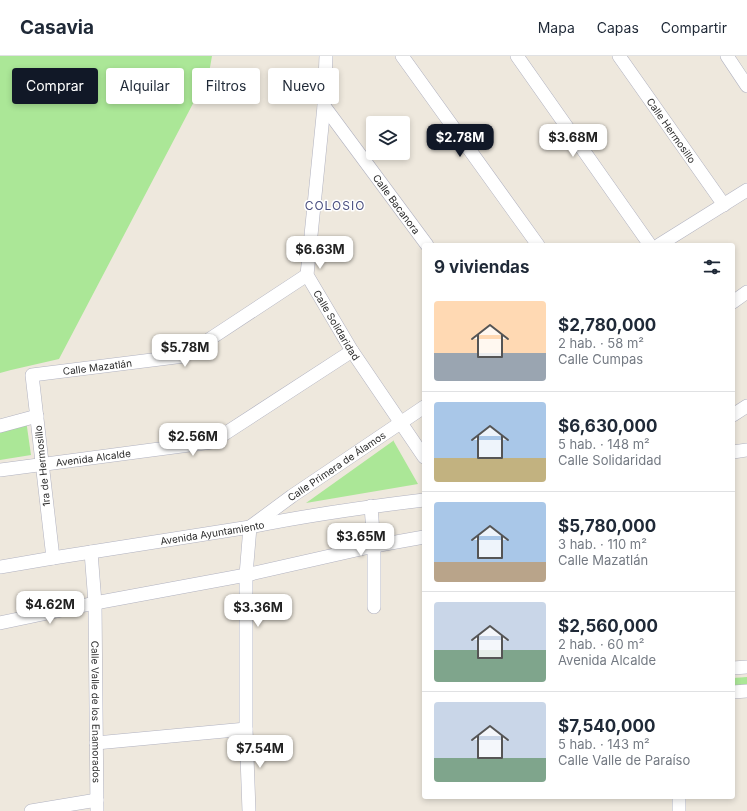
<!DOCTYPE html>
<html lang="es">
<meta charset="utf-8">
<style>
:root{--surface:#fff;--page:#f2f2f3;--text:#1f2937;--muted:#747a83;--line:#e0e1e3;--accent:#111827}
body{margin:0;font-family:Inter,sans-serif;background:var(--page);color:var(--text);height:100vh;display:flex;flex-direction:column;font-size:15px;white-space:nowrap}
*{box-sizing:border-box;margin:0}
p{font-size:13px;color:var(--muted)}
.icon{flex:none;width:22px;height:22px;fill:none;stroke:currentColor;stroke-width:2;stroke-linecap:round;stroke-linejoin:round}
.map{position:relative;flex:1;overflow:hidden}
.drawer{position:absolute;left:422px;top:187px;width:313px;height:556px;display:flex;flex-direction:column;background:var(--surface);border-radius:4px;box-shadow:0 2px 6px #0003}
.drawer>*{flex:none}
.guide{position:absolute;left:12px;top:12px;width:350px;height:36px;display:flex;gap:8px}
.controls{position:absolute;left:366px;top:60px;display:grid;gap:8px}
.controls a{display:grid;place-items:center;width:44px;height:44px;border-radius:4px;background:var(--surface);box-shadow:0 2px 6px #0003;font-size:20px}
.price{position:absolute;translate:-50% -34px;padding:0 9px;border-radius:8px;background:#fff;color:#222;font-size:13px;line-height:26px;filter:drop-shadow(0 1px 2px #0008)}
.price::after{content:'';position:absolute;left:50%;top:24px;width:12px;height:9px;margin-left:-6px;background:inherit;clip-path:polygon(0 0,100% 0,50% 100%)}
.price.on{background:var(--accent);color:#fff}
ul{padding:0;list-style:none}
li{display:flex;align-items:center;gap:12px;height:100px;padding:0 12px}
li+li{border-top:1px solid var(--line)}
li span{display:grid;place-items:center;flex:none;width:112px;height:80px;border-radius:4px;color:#555}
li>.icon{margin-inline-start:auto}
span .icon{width:48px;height:48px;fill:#fffc;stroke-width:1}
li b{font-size:17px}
h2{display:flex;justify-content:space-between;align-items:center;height:48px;padding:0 12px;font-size:17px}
.pill{padding:0 14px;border-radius:4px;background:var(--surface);box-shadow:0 2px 6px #0003;font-size:14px;line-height:36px}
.pill.on{background:var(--accent);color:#fff}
header{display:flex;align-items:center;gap:24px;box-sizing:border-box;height:56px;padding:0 20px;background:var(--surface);border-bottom:1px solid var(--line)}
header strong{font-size:19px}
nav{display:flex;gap:22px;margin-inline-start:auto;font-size:14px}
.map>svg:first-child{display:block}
.green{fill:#abe797}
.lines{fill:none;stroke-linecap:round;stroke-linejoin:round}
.street-casing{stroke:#b1b2c0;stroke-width:14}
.street{stroke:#fff;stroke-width:13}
.labels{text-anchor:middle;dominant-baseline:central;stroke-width:3;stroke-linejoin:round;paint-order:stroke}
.street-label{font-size:10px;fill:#2c2c2c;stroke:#fff}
.quarter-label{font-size:12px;letter-spacing:1px;fill:#494e7f;stroke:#fff}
</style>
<header>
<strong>Casavia</strong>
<nav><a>Mapa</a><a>Capas</a><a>Compartir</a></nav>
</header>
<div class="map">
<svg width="747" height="755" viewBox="0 0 747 755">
<rect width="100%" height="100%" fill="#eee8dd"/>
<g class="green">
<path d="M0 0H212L209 17 59 303 11 314 0 317Z"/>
<path d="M26 364 31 399 0 404V372Z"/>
<path d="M393 384 418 428 306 447 393 385Z"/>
<path d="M747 621V629H733V622Z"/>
</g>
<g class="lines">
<defs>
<g id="street">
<path id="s1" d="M326 0 324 50 307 219 352 295 424 401"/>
<path d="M402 0 538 189"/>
<path d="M517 0 650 189"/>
<path id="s2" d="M619 0 724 149"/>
<path d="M727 0 747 30"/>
<path id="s3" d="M324 50 427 189"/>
<path d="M659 189 747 134"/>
<path d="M733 246 747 236"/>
<path d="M733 359 747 350"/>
<path d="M0 370 37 360"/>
<path d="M733 396 747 394"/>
<path id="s4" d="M0 414 212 386 352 295"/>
<path d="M371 450 374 490V551"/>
<path id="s5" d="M91 496 95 547 97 755"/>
<path id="s6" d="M53 502 32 319 184 300 307 219"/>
<path id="s7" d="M0 511 53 502 250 471C308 459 366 451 424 444"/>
<path d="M0 567 95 547 246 519 374 490 424 481"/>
<path d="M733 612 747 611"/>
<path d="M733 636 747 635"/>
<path d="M96 687 246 673"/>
<path d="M679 741V755"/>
<path d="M31 755 97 744"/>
<path id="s8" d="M249 755 246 673V519L250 471 292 440 424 351"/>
</g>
</defs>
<use href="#street" class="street-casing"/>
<use href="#street" class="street"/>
</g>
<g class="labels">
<g class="street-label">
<text stroke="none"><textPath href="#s2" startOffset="91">Calle Hermosillo</textPath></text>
<text stroke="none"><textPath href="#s3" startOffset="122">Calle Bacanora</textPath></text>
<text stroke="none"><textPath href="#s1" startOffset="278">Calle Solidaridad</textPath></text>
<text stroke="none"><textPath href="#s6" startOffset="250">Calle Mazatlán</textPath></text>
<text stroke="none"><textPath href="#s4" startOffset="94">Avenida Alcalde</textPath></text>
<text transform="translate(42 410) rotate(-96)">1ra de Hermosillo</text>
<text stroke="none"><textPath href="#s8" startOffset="390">Calle Primera de Álamos</textPath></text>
<text stroke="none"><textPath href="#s7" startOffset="215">Avenida Ayuntamiento</textPath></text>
<text stroke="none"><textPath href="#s5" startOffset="160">Calle Valle de los Enamorados</textPath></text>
</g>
<g class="quarter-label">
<text x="335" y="149">COLOSIO</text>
</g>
</g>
</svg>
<div class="controls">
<a><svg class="icon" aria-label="layers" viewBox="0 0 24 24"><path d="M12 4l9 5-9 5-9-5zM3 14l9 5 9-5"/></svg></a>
</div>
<b class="price on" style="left:460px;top:102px">$2.78M</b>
<b class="price" style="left:573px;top:102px">$3.68M</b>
<b class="price" style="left:320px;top:214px">$6.63M</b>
<b class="price" style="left:185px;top:312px">$5.78M</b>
<b class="price" style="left:193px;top:401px">$2.56M</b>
<b class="price" style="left:361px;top:501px">$3.65M</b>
<b class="price" style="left:50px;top:569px">$4.62M</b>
<b class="price" style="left:258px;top:572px">$3.36M</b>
<b class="price" style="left:260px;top:713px">$7.54M</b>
<div class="guide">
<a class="pill on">Comprar</a>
<a class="pill">Alquilar</a>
<a class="pill">Filtros</a>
<a class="pill">Nuevo</a>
</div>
<section class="drawer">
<h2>9 viviendas<svg class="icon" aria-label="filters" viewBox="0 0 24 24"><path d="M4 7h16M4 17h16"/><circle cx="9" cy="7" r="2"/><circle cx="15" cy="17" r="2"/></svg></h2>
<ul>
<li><span style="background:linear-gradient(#ffd9b3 65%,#9aa5b1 0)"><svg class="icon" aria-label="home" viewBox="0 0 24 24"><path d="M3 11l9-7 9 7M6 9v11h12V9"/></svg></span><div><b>$2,780,000</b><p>2 hab. · 58 m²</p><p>Calle Cumpas</p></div></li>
<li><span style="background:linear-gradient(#a9c7e8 70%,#c2b280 0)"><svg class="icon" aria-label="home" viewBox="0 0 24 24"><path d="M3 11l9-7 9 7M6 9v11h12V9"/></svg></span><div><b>$6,630,000</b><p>5 hab. · 148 m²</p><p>Calle Solidaridad</p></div></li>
<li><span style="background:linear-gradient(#a9c7e8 75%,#b9a48a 0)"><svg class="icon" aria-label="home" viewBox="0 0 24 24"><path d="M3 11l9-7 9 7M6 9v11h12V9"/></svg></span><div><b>$5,780,000</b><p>3 hab. · 110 m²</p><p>Calle Mazatlán</p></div></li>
<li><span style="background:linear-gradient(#c9d6e8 60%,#7fa58c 0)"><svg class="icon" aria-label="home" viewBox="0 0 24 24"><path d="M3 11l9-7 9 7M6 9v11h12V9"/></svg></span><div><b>$2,560,000</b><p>2 hab. · 60 m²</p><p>Avenida Alcalde</p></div></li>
<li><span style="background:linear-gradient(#c9d6e8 70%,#7fa58c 0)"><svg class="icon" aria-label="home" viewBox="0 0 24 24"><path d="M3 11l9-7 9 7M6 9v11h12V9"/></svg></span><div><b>$7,540,000</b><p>5 hab. · 143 m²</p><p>Calle Valle de Paraíso</p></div></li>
</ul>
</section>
</div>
